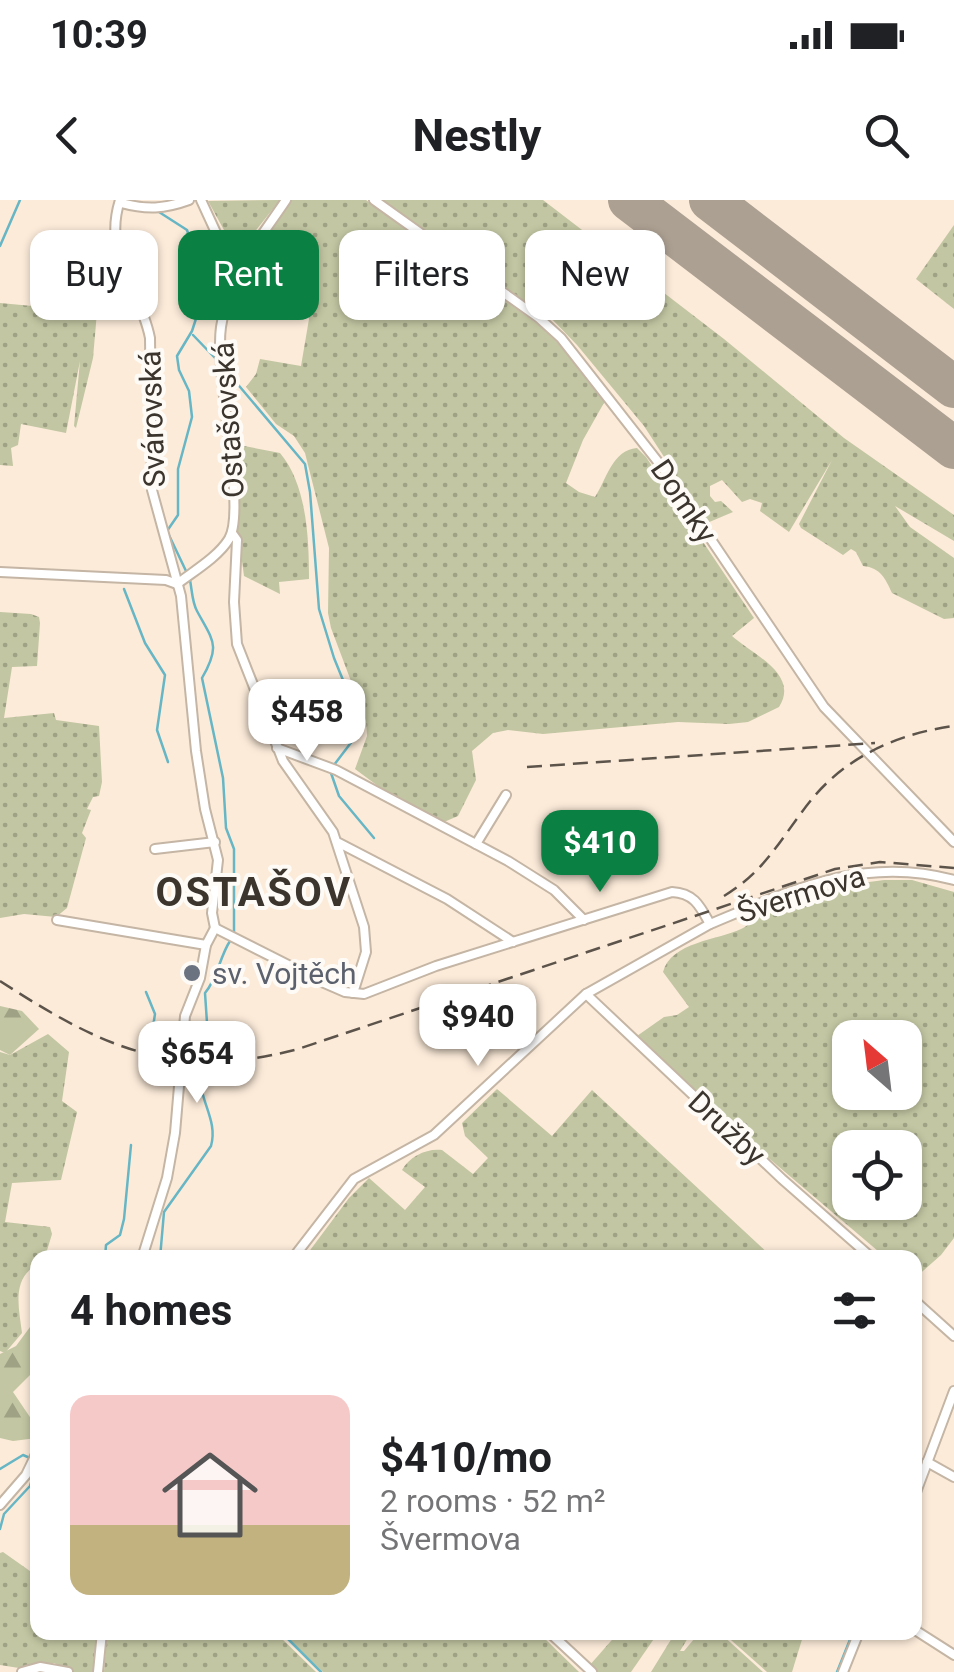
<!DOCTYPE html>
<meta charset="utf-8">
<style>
:root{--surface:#fff;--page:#f2f2f2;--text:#202124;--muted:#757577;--accent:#0b8043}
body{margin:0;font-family:Roboto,sans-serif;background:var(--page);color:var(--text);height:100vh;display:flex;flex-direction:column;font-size:38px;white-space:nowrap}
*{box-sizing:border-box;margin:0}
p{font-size:32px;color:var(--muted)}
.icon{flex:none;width:55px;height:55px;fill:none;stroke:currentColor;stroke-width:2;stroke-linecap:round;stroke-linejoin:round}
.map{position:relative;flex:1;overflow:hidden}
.sheet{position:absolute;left:30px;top:1050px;width:892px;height:390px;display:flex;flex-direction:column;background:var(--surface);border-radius:20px;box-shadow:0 2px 8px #0004}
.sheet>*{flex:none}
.top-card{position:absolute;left:30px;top:30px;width:895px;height:90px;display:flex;gap:20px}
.needle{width:65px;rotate:332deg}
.buttons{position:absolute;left:832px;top:820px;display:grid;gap:20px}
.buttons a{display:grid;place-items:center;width:90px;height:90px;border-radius:20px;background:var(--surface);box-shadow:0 2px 8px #0004;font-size:50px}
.price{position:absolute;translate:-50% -85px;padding:0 22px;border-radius:20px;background:#fff;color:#222;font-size:32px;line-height:65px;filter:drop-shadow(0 2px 5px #0008)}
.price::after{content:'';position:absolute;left:50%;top:60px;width:30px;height:22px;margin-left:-15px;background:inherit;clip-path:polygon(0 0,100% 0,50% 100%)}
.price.on{background:var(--accent);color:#fff}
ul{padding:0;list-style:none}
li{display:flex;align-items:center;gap:30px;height:250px;padding:0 40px}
li span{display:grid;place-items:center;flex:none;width:280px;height:200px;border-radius:20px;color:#555}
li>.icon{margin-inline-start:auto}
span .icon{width:120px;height:120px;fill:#fffc;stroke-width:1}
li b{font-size:42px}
h2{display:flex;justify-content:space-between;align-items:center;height:120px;padding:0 40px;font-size:42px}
.tag{padding:0 35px;border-radius:20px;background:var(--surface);box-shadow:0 2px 8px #0004;font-size:35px;line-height:90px}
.tag.on{background:var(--accent);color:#fff}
.status{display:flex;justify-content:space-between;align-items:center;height:70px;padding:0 50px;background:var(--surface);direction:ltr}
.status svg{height:28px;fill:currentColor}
header{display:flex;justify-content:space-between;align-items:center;height:130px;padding:0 40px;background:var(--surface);font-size:45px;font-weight:700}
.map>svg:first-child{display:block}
.grass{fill:url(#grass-dots);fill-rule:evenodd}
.forest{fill:url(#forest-firs)}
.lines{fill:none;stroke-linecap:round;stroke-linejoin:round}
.stream{stroke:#67b6c5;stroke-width:2.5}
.runway{stroke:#aca092;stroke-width:42}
.minor-casing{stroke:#c4b5a4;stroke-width:12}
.minor{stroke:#fff;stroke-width:8}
.rail{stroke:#5c544b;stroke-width:2.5;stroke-dasharray:15 8;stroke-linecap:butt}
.worship-dot{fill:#6b7280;stroke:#fefbf7;stroke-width:4}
.labels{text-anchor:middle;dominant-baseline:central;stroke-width:8;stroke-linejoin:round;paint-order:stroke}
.street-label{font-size:30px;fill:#3b352e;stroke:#fefbf7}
.worship-label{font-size:30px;fill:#5b616d;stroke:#fefbf7;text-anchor:start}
.district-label{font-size:40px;font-weight:bold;letter-spacing:2.5px;fill:#3b352e;stroke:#fefbf7}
</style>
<div class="status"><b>10:39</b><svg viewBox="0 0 49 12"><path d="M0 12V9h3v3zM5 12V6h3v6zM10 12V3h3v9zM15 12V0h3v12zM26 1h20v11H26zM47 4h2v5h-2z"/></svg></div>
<header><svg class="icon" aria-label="back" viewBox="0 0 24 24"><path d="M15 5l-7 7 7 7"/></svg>Nestly<svg class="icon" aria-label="search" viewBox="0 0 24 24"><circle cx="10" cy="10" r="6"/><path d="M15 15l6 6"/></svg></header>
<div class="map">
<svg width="954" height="1472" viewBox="0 0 954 1472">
<defs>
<pattern id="grass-dots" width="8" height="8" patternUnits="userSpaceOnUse" patternTransform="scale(2.5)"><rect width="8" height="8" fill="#c2c6a2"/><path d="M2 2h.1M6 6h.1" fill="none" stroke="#9fa284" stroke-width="1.8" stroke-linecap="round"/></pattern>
<pattern id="forest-firs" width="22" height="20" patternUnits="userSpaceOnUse" patternTransform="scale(2.5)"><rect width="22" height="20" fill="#c2c6a2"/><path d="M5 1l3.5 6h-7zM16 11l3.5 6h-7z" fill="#9fa284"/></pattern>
</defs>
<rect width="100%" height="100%" fill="#fcebd9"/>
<g class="grass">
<path d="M280 0 242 48 235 50 208 1Z"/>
<path d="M291 0H366L540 126 563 148 605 201 583 240 566 283 579 292 595 297C607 279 612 250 637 248L646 257 754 418 732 436C752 454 800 474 779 507L748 522 729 524 678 522 543 534 508 530 493 533 472 551 476 580 458 616 444 622 390 595 355 569 367 536 366 521 331 428 328 413 329 348 305 253 294 236 276 224 246 187 256 174 260 159 301 166 309 119 300 80 250 58Z"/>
<path d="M379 0H543L724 139 844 238 954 315V341L895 306 910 327 954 358V418L944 419 892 393C885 378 881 368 863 366L856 352 851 349 843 355 801 328 799 324 832 260 789 332 760 311 762 303 750 299 742 302 722 280 710 286V296L715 302 721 301 733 312 707 323 644 226 577 145 546 113 532 103 529 106Z"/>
<path d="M954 25V109L916 79Z"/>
<path d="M0 103 97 112 93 158 76 228 74 226 80 161 66 233 21 224 18 245 11 248 13 266 0 265Z"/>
<path d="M234 244 280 253C307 285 309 339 309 379L279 382 280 394 244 376 238 332Z"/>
<path d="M0 412 31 414 39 417 40 423 37 466 12 467 4 518 54 513 56 520 99 526 102 582 99 596 93 597 87 609 91 610 82 633 86 638 67 708 56 717 24 714 0 718Z"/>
<path d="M884 680H912L954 692V1038L941 1055 915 1078V1058L885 1057 765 955 637 836 664 817 677 815 689 807 663 772C671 742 718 740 741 729 750 725 757 716 766 711 802 693 845 685 884 680ZM850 838H905V892H850ZM850 948H905V1002H850Z"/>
<path d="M48 834 69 852 62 901 77 912 61 980 12 983 5 1022 50 1027 52 1034 45 1057 38 1058 37 1065C11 1079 19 1108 22 1133L5 1153 0 1151V852L10 855Z"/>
<path d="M497 889 552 936 592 890 772 1057H305L349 998 369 978 405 1010 425 987 402 970C410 956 427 948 442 950L473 974 488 958 465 936 462 923Z"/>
<path d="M3 1352 37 1376 38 1432 101 1433 96 1472H72L54 1463 19 1468 0 1465V1353Z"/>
<path d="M107 1433H276L316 1472H104Z"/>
<path d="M282 1433H539L579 1472H323Z"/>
<path d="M618 1433H658L631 1472H596L589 1466Z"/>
<path d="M675 1433H691L680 1451H684L699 1433H720L763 1472H651Z"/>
<path d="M723 1433H804L792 1472H767Z"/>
</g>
<g class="forest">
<path d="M0 806 22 811 39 829 10 855 0 850Z"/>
<path d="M30 1127 37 1132V1168L13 1192 36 1226 37 1238 13 1241 0 1238V1154L16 1146Z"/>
</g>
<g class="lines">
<g class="stream">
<path d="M159 12 187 30 206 88 192 131 177 156 179 170 189 191 192 217 178 269V315L167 331 186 371"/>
<path d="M0 46 20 0"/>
<path d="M193 135 216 159"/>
<path d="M224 168 305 264 310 292 319 409 334 458 356 512 353 540 334 565"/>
<path d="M190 380C192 390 192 402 197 411 213 441 221 445 202 478L223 578 226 628 234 649V734"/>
<path d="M124 389 145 443 165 475 157 530 168 562"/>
<path d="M331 573 339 596 374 638"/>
<path d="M146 792 155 814 149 853"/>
<path d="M203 857 207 823 205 793C218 778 219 758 230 741"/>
<path d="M105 1058 106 1045 120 1035 124 1019 131 945"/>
<path d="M160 1058 164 1012 211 946C219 918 195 897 202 869"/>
<path d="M0 1269 23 1255 30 1258"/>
<path d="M0 1329 4 1314 30 1286 38 1259"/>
<path d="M281 1432 321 1472"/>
<path d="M837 1472 853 1432"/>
</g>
<g class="runway">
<path d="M629 0 954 248"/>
<path d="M710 0 954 187"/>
</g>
<defs>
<g id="minor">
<path d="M120 0C102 55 140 87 150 138L152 290 181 396 196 551 205 609 218 660 212 713 215 728"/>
<path d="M201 0 235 74"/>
<path d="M374 0 539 118 561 138 662 267 824 507 954 642"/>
<path d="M121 3C147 10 164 9 189 0"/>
<path d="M232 333 237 340 234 402 237 444 283 561 333 632 364 727 366 752 353 793"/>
<path d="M0 372 166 380 177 384"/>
<path d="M177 384C194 371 218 357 229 339 247 309 214 175 221 127 228 75 258 42 286 0"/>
<path d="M277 548 336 570 508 661 554 690 584 720"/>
<path d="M339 643 447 699 513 742"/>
<path d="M476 644 506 595"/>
<path d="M155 649 215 642"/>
<path d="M57 720 206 745"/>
<path d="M215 728 322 782 345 792 364 794 436 766 672 692C694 693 700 706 710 724 792 690 864 655 954 680"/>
<path d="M586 794 782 979 872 1058"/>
<path d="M142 1058 167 978 175 933 185 816 200 778 206 745 215 728"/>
<path d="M293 1058 354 979 434 935 586 794 710 724"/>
<path d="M915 1101 954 1136"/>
<path d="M927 1262 954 1277"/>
<path d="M915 1295 954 1191"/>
<path d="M0 1305 26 1275 38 1250"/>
<path d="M915 1430 954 1455"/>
<path d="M549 1432 592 1472"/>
<path d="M22 1472 40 1467 68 1472"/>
<path d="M98 1472 102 1432"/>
<path d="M843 1472 859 1432"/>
</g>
</defs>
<use href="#minor" class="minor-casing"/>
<use href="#minor" class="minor"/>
<g class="rail">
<path d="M527 567 875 543"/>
<path d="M724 696C768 669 781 637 812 599 847 556 900 533 954 526"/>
<path d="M0 781C102 847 174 882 298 849L835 669 880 662 954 668"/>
</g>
</g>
<circle class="worship-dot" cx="192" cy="773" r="10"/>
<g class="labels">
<g class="street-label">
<text transform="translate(152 219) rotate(-92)">Svárovská</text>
<text transform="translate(228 220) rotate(-94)">Ostašovská</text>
<text transform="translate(684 301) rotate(56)">Domky</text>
<text transform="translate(801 694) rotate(-17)">Švermova</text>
<text transform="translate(727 928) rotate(43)">Družby</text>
</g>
<g class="worship-label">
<text x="212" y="773">sv. Vojtěch</text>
</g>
<g class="district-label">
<text x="254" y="692">OSTAŠOV</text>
</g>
</g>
</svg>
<div class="buttons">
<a><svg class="needle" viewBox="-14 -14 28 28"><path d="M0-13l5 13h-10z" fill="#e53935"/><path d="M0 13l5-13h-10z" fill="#757577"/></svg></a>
<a><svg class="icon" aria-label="locate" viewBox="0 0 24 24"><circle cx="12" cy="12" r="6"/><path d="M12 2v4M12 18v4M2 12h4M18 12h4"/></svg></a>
</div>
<b class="price" style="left:307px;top:564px">$458</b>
<b class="price on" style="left:600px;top:695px">$410</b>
<b class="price" style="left:478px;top:869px">$940</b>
<b class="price" style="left:197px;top:906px">$654</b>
<div class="top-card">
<a class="tag">Buy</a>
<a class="tag on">Rent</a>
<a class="tag">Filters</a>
<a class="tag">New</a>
</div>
<section class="sheet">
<h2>4 homes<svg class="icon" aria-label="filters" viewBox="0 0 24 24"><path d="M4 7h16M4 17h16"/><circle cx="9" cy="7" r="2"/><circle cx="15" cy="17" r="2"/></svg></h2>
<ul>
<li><span style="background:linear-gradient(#f6c9c9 65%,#c2b280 0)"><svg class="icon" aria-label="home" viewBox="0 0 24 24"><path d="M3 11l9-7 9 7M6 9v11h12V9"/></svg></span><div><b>$410/mo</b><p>2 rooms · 52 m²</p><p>Švermova</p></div></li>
</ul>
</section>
</div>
